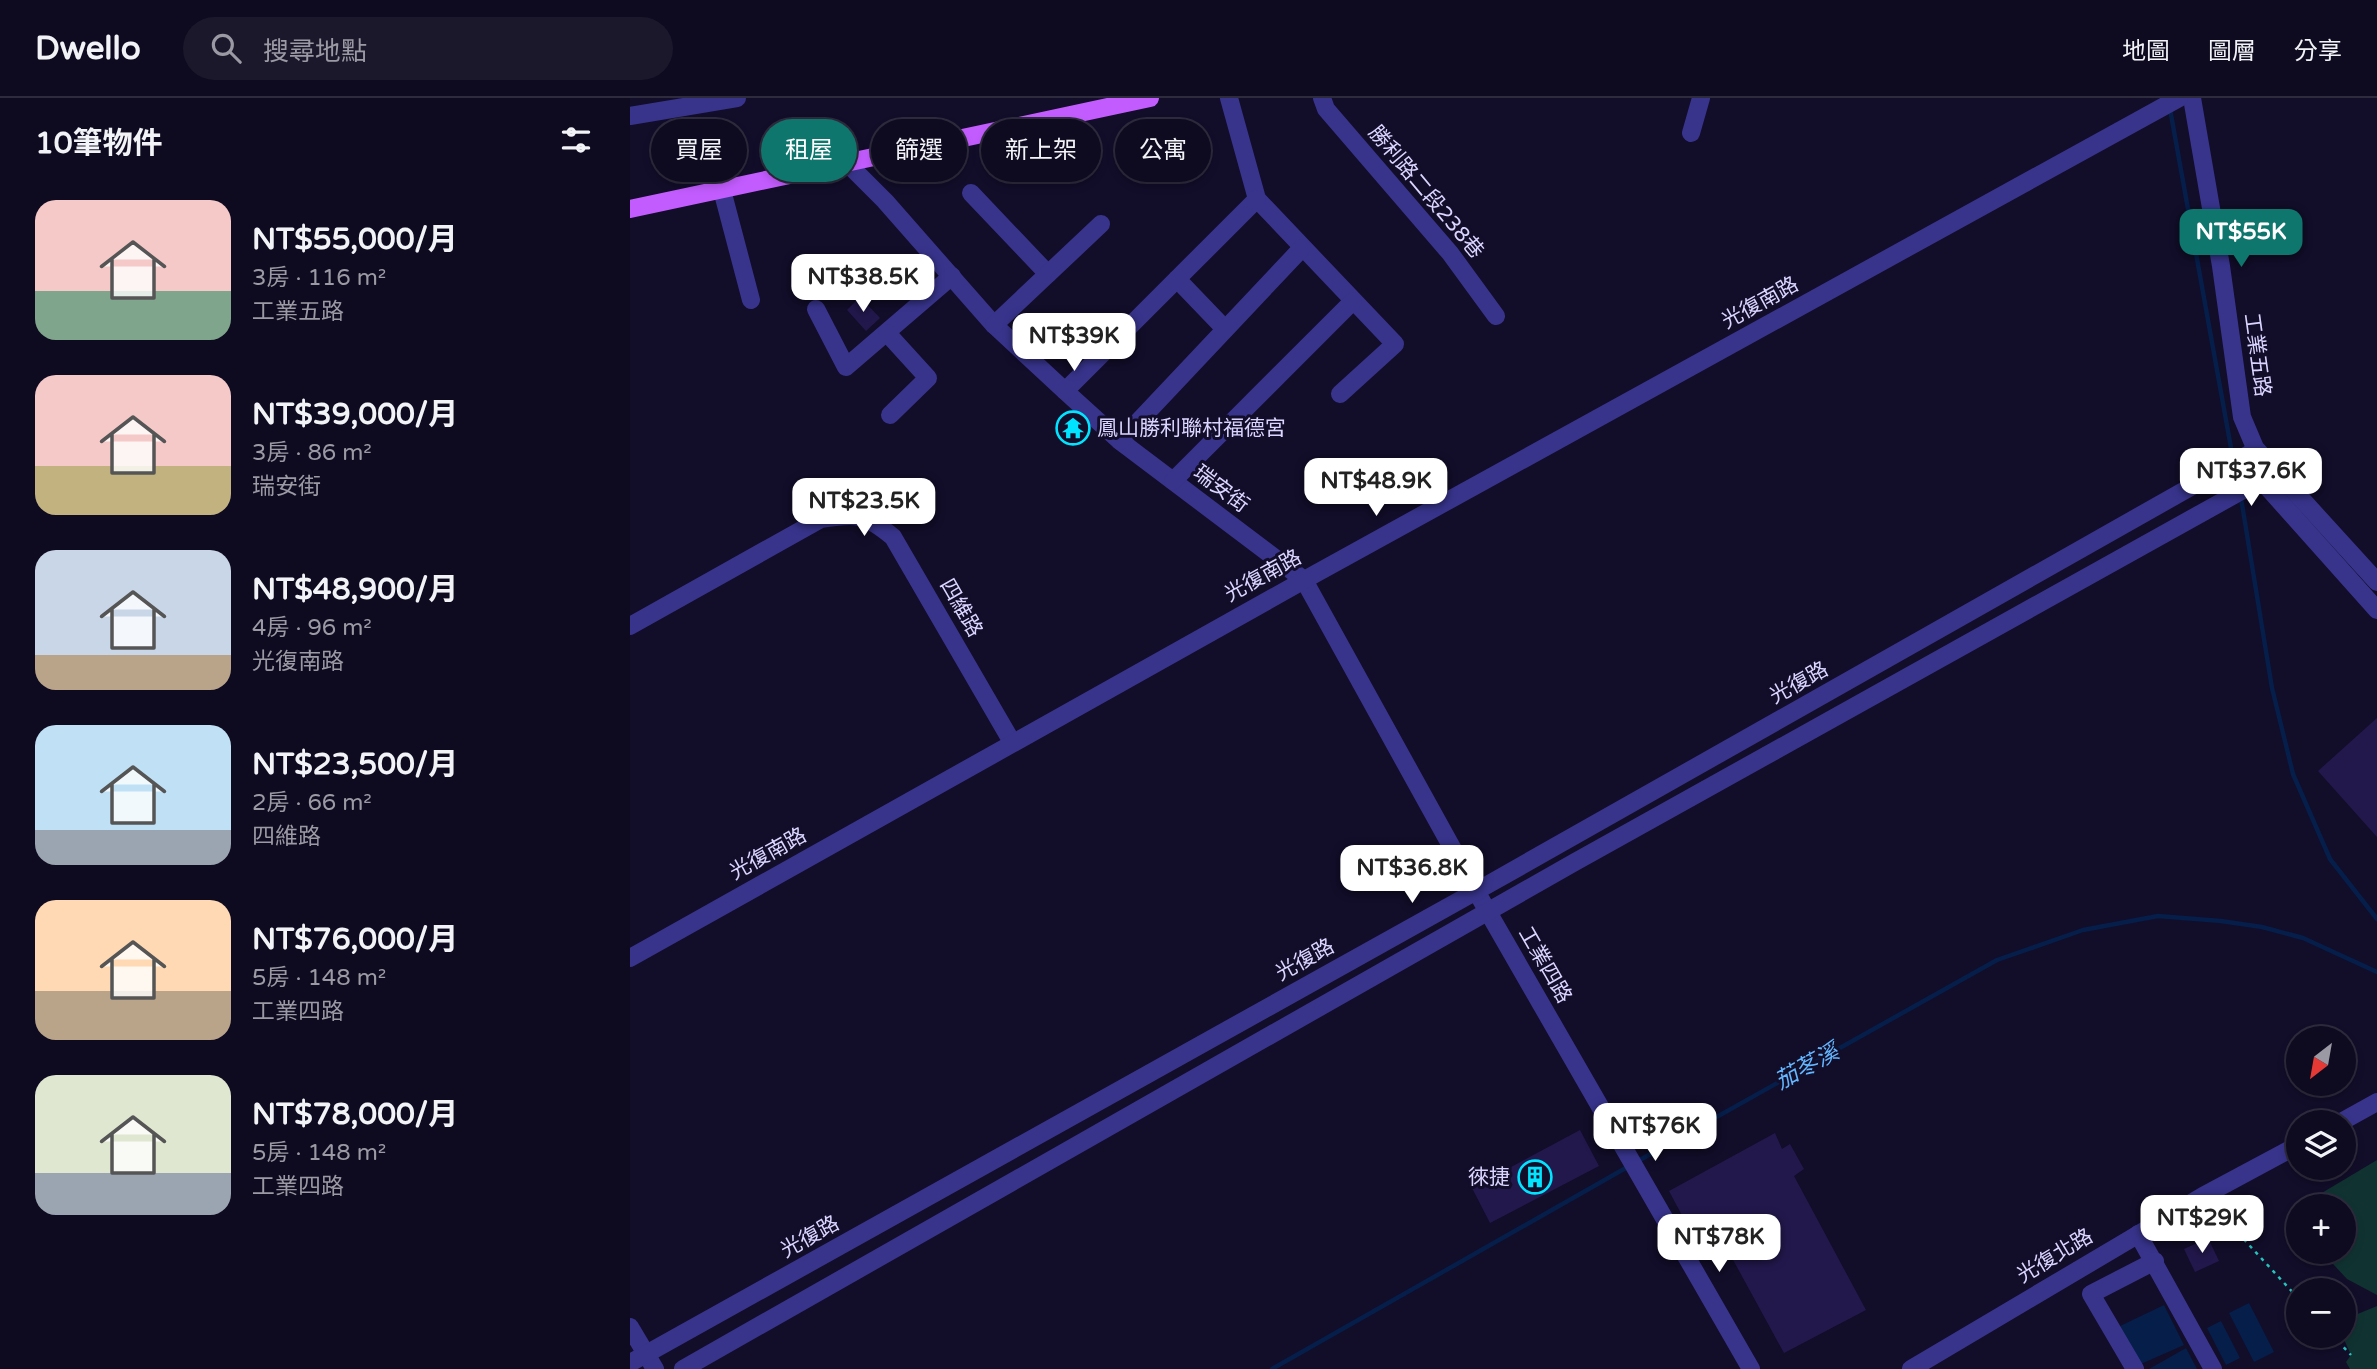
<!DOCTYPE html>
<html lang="zh-TW">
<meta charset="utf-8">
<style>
:root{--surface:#0e0a1f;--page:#1c182c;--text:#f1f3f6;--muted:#9b9aa4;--line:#2e2b3d;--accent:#0f766e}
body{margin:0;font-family:"Varela Round","Noto Sans TC",sans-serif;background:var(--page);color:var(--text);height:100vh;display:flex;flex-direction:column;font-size:26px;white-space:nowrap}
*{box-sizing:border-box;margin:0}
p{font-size:23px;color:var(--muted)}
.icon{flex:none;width:38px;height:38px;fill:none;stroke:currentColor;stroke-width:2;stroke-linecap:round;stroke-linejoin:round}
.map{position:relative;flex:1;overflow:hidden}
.side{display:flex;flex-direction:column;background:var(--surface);width:630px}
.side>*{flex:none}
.top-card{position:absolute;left:21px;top:21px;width:665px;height:63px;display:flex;gap:14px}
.needle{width:46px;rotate:211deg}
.fabs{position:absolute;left:1656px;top:928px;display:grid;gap:14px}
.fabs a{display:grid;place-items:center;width:70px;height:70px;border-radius:50%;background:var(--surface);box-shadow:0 4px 10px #0003,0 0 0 2px var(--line);font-size:35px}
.price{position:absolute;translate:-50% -60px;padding:0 16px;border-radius:14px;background:#fff;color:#222;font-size:23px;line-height:46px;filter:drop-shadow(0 2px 4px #0008)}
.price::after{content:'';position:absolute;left:50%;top:42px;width:21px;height:16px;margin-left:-10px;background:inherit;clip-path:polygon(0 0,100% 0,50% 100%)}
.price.selected{background:var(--accent);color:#fff}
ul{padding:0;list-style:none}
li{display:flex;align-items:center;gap:21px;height:175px;padding:0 35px}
li span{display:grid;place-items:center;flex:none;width:196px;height:140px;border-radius:21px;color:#555}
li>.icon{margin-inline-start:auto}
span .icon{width:84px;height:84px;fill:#fffc;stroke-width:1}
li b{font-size:30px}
h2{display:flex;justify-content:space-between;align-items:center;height:84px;padding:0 35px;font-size:30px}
.chip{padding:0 24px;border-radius:32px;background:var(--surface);box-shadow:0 4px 10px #0003,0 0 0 2px var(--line);font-size:24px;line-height:63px}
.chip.selected{background:var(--accent);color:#fff}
header{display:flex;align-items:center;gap:42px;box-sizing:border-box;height:98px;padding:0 35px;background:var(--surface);border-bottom:2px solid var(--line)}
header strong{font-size:33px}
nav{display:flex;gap:38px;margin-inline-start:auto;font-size:24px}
.search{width:490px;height:63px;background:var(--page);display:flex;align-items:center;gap:18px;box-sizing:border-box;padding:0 24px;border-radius:38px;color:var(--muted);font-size:26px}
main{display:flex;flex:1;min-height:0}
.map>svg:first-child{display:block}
.green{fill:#103332}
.water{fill:#051e4a}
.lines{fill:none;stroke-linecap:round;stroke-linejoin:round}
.stream{stroke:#051e4a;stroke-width:4.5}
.building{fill:#23184c}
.path{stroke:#24c4bb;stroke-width:2.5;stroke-dasharray:3.5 5;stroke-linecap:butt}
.minor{stroke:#38348c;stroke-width:18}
.major{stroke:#c35cff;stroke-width:18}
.labels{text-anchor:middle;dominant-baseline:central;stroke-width:6;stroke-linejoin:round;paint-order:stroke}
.street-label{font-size:21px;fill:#dad5ff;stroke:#120d29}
.poi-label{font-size:21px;fill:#dad5ff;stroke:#120d29;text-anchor:start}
.water-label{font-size:23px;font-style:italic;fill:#63b6ff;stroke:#120d29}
</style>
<header>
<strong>Dwello</strong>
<div class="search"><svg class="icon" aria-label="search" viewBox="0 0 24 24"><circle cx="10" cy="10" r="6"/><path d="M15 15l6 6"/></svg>搜尋地點</div>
<nav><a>地圖</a><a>圖層</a><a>分享</a></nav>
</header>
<main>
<section class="side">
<h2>10筆物件<svg class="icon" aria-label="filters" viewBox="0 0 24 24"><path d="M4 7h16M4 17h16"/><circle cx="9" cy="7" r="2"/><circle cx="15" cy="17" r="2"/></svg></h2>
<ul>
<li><span style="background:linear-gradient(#f6c9c9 65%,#7fa58c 0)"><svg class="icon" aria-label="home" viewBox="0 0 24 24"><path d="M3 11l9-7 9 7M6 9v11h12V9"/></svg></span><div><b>NT$55,000/月</b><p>3房 · 116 m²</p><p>工業五路</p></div></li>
<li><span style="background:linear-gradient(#f6c9c9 65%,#c2b280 0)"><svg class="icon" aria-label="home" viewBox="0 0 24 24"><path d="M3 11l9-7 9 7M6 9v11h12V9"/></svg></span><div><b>NT$39,000/月</b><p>3房 · 86 m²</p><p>瑞安街</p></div></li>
<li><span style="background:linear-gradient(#c9d6e8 75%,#b9a48a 0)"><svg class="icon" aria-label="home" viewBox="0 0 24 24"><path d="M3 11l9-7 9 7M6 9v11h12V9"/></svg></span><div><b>NT$48,900/月</b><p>4房 · 96 m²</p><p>光復南路</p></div></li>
<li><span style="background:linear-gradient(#bfe0f5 75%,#9aa5b1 0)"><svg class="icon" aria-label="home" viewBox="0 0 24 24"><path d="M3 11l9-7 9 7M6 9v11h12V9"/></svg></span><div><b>NT$23,500/月</b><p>2房 · 66 m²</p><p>四維路</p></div></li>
<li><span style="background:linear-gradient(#ffd9b3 65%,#b9a48a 0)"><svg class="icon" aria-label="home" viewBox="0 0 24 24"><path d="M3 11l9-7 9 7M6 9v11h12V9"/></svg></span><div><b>NT$76,000/月</b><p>5房 · 148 m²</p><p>工業四路</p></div></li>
<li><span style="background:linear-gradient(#dfe7d0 70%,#9aa5b1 0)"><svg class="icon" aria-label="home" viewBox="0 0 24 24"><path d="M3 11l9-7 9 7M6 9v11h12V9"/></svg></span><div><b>NT$78,000/月</b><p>5房 · 148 m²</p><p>工業四路</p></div></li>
</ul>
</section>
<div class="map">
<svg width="1747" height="1271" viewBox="0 0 1747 1271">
<rect width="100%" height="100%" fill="#120d29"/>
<g class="green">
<path d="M1747 1062V1197L1717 1181 1691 1153H1713V1108H1670Z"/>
<path d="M1747 1208V1271H1720L1716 1264 1721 1257 1712 1237H1713V1222Z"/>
</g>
<g class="water">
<path d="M1619 1205 1644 1254 1624 1264 1599 1215Z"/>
<path d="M1534 1207 1554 1247 1511 1266 1490 1228Z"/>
<path d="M1591 1223 1610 1260 1596 1267 1577 1230Z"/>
<path d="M1556 1250 1567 1271H1519Z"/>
</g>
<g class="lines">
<g class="stream">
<path d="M1540 11 1603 361"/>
<path d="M1605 369 1608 388"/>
<path d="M1611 400 1642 590 1663 676 1700 761 1747 821"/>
<path d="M1008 1063 1367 862 1453 832 1528 818 1591 823 1632 829 1673 840 1747 874"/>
<path d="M642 1271 1001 1067"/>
</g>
</g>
<g class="building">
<path d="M230 199 250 220 236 233 217 212Z"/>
<path d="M440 315 459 332 446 345 428 328Z"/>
<path d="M1747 620V739L1688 673Z"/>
<path d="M950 1032 969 1068 860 1125 842 1090Z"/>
<path d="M1145 1035 1152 1051 1160 1046 1174 1071 1164 1078 1236 1212 1154 1255 1090 1138 1078 1147 1071 1132 1062 1136 1039 1093Z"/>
<path d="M1578 1140 1589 1163 1565 1174 1554 1151Z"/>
</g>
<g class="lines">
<g class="path">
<path d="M1585 1110 1668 1200"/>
<path d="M1702 1237 1721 1257"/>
</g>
<g class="minor">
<path d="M599 0 627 101 765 246 710 296"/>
<path d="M692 0 696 11 820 155 866 218"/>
<path d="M1562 0 1591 168 1612 319 1626 352 1631 382 1747 512"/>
<path d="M0 18 107 0"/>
<path d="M1061 35 1071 0"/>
<path d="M217 65 255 103 364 227 435 293 490 343 674 482 846 793 1121 1271"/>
<path d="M92 92 121 202"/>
<path d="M341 95 418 176"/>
<path d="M547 181 595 231"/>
<path d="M186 211 216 269 322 178"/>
<path d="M364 227 471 126"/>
<path d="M257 235 298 280 260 317"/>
<path d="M435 293 627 101"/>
<path d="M490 343 672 150"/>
<path d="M1627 352 1747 484"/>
<path d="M543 383 723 203"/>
<path d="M0 528 191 421C228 416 234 415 263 439L382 644"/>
<path d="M0 860 685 476 1549 0"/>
<path d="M1711 1024 1747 1004"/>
<path d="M1508 1136 1583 1271"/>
<path d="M0 1229 25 1271"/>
<path d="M0 1265 859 786 1626 352"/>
<path d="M53 1271 945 764 1631 382"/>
<path d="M1281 1271 1573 1098 1668 1047"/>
<path d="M1505 1271 1461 1196 1525 1163"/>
</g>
<path class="major" d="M0 111 520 0"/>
</g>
<defs>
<symbol id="temple-ring" viewBox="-11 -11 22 22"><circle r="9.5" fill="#120d29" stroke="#01e4ff" stroke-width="1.5"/><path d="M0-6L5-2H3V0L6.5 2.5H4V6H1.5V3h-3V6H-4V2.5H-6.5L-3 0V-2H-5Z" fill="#01e4ff"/></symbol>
<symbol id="building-ring" viewBox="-11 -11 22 22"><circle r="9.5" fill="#120d29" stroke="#01e4ff" stroke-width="1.5"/><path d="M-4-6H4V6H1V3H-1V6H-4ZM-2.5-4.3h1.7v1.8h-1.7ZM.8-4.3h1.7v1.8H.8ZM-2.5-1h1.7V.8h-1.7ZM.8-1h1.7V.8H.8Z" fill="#01e4ff"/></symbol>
</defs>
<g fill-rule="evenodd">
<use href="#temple-ring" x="424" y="311" width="38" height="38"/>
<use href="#building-ring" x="886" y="1060" width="38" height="38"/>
</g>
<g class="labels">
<g class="street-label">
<text transform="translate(796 94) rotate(50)">勝利路二段238巷</text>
<text transform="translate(1130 205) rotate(-29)">光復南路</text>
<text transform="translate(1627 257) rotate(82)">工業五路</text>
<text transform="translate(591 391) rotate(37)">瑞安街</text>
<text transform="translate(633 478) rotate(-29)">光復南路</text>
<text transform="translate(331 510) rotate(60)">四維路</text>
<text transform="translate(1169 585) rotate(-29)">光復路</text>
<text transform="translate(138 756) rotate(-29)">光復南路</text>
<text transform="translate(675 862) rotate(-29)">光復路</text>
<text transform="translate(915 867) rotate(60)">工業四路</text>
<text transform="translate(180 1139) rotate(-29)">光復路</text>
<text transform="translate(1425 1158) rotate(-31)">光復北路</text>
</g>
<g class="poi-label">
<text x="467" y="330">鳳山勝利聯村福德宮</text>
<text x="880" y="1079" text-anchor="end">徠捷</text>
</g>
<g class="water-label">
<text transform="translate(1177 969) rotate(-29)">茄苳溪</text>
</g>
</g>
</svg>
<div class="fabs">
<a><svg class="needle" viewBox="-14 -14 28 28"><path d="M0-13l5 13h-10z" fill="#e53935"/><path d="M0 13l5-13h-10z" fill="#9b9aa4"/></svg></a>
<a><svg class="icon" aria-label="layers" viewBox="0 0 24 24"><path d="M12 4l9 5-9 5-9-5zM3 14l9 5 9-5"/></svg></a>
<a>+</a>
<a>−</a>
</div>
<b class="price selected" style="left:1611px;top:171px">NT$55K</b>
<b class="price" style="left:233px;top:216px">NT$38.5K</b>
<b class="price" style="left:444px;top:275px">NT$39K</b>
<b class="price" style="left:1621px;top:410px">NT$37.6K</b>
<b class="price" style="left:746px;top:420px">NT$48.9K</b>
<b class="price" style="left:234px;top:440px">NT$23.5K</b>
<b class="price" style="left:782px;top:807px">NT$36.8K</b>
<b class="price" style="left:1025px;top:1065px">NT$76K</b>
<b class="price" style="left:1572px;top:1157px">NT$29K</b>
<b class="price" style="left:1089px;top:1176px">NT$78K</b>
<div class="top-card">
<a class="chip">買屋</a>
<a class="chip selected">租屋</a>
<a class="chip">篩選</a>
<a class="chip">新上架</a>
<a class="chip">公寓</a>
</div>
</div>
</main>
